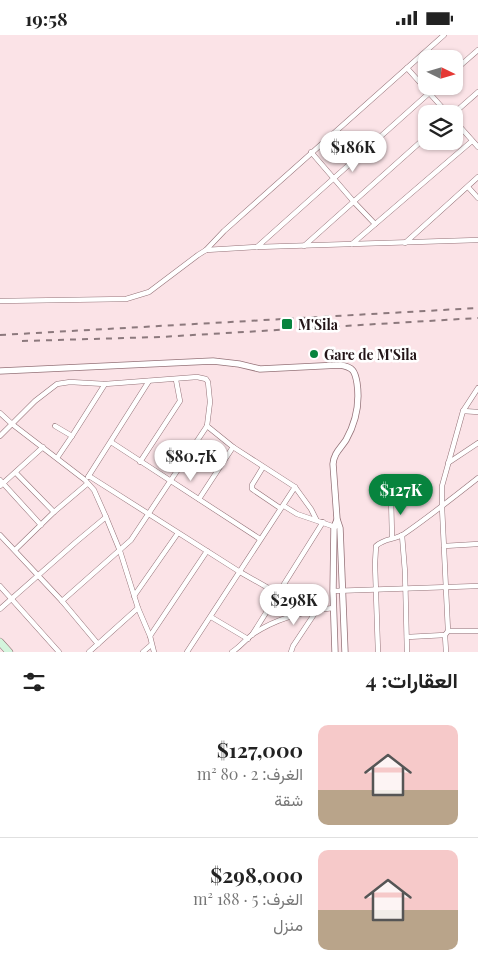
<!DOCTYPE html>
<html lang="ar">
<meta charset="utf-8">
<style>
:root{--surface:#fff;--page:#f2f2f2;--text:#222;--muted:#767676;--line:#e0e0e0;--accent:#07843e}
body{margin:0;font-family:"Playfair Display",Vazirmatn,serif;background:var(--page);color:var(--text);direction:rtl;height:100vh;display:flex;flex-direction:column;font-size:19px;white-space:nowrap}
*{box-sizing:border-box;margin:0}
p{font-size:16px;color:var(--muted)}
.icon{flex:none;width:28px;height:28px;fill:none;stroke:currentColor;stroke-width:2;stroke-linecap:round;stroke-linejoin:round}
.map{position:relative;height:617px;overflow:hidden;direction:ltr}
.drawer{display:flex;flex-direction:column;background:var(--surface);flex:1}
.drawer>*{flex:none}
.needle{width:32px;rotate:95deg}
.buttons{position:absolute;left:418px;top:15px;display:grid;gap:10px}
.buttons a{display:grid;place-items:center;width:45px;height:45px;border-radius:10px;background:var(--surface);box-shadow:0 1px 4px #0004;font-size:25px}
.price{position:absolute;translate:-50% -42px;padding:0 11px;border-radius:18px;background:#fff;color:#222;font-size:16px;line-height:32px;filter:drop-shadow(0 1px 2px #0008)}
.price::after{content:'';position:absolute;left:50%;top:30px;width:15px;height:11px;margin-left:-8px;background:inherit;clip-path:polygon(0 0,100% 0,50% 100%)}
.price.on{background:var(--accent);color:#fff}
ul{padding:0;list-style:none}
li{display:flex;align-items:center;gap:15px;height:125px;padding:0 20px}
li+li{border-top:1px solid var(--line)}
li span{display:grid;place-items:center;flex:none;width:140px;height:100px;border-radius:10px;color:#555}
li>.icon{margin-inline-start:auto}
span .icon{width:60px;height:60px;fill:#fffc;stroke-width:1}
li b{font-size:21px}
h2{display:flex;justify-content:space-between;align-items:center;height:60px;padding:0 20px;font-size:21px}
.status{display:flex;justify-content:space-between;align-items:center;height:35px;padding:0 25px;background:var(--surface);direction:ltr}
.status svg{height:14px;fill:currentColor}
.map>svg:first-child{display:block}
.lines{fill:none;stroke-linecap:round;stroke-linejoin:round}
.minor-casing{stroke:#947278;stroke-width:5.5}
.tertiary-casing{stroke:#947278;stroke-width:7}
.secondary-casing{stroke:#947278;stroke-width:8}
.minor{stroke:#fff;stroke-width:4.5}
.tertiary{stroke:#fff;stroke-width:5.5}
.secondary{stroke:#d4f5dd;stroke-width:7}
.rail{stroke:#8c797d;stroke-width:2;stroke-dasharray:6 6;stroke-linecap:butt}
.poi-dot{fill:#07843e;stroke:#fff;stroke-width:2}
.labels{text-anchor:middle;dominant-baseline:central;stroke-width:5;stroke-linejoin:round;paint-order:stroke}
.poi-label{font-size:14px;font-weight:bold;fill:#231518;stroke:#fff;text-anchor:start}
</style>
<div class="status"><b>19:58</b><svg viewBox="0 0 49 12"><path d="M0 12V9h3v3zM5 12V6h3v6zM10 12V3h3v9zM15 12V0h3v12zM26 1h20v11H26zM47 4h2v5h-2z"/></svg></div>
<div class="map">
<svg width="478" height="617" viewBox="0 0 478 617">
<rect width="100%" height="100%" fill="#fbe3e7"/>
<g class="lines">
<defs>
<g id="minor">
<path d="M407 33 448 79"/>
<path d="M454 36 478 15"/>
<path d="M453 79 478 57"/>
<path d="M454 85 478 112"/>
<path d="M311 117 354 167 375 189"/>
<path d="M468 152 478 163"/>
<path d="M405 208 478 142"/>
<path d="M352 209 472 106"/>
<path d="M304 211 426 102"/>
<path d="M257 212 437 51"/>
<path d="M206 215 224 196 444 0"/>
<path d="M0 266 126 264 149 257 198 220 206 215 257 212 478 205"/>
<path d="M463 376 478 377"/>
<path d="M0 378 12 389 85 445 94 455 106 482 120 516 138 573 150 601 154 617"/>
<path d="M55 391 72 401"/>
<path d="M207 391 233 412 295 452 311 474 316 484"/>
<path d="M0 401 35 366 57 349 70 347 105 349 197 342 206 344 208 347 210 367 207 391 131 505 62 566"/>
<path d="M111 407 260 504"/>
<path d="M57 423 72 401 105 349"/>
<path d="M140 427 180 366 176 345"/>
<path d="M448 428 478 408"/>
<path d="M263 432 252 450V454L280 473"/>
<path d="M16 438 54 477"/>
<path d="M89 441 240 537 277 558"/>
<path d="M88 442 149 346"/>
<path d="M0 445 41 490"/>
<path d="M0 451 43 412"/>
<path d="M391 461 392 502"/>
<path d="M199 464 233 412"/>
<path d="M284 471 297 479 335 492"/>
<path d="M0 500 62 566 98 609"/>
<path d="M402 500 405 537 407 617"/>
<path d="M444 511 478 509"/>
<path d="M15 515 54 477 87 449"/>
<path d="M0 551 59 617"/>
<path d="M333 556 478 551"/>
<path d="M134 561 178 498"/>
<path d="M0 574 76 507 106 482"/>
<path d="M211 582 248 604"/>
<path d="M448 596H478"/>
<path d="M252 600 323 487"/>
<path d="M150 601 207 516"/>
<path d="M407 602 445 600"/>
<path d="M89 617 138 573"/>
<path d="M143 617 151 610"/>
<path d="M187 617 295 452"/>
<path d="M232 617C240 612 246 604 253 599 277 583 304 576 333 573"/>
<path d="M291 617 293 611 317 575"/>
<path d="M378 617 375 529 376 511C384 503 395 505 404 499 430 481 454 462 478 443"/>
<path d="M446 617 445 600 448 596 442 472V451L463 376 478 353"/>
</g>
<g id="tertiary">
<path d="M0 336 213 326 239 329 260 334 340 330C353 332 355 336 357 348 360 368 356 387 346 405 340 414 334 418 333 429L337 484 340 493 345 617"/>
<path d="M335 617 333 556 334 492 337 485"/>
</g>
<path id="secondary" d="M0 607 9 617"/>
</defs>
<use href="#minor" class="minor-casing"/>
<use href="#tertiary" class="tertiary-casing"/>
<use href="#secondary" class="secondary-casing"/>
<use href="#minor" class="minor"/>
<use href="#tertiary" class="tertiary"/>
<use href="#secondary" class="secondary"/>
<g class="rail">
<path d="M0 300 478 273"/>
<path d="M22 306 160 302 478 283"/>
</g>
</g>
<g class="poi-dot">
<rect x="281" y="283" width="12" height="12" rx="2.5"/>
<circle cx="314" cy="319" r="5"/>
</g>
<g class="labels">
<g class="poi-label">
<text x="298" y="289">M'Sila</text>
<text x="324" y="319">Gare de M'Sila</text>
</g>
</g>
</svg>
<div class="buttons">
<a><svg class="needle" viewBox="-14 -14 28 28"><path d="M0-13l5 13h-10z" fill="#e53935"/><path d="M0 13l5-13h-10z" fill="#767676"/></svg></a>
<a><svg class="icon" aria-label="layers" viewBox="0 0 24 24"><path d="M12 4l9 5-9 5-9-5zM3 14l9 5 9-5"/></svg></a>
</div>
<b class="price" style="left:353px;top:138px">$186K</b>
<b class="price" style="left:191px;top:447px">$80.7K</b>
<b class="price on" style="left:401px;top:481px">$127K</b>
<b class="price" style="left:294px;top:591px">$298K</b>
</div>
<section class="drawer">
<h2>العقارات: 4<svg class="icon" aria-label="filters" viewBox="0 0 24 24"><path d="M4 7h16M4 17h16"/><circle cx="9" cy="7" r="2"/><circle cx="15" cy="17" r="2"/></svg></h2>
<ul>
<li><span style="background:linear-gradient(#f6c9c9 65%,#b9a48a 0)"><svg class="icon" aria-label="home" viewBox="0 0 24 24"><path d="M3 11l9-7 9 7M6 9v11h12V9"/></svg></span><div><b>$127,000</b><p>الغرف: 2 · 80 m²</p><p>شقة</p></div></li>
<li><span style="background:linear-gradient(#f6c9c9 60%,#b9a48a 0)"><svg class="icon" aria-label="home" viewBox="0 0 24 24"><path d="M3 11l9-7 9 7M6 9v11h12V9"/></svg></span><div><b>$298,000</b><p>الغرف: 5 · 188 m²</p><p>منزل</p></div></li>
</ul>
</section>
